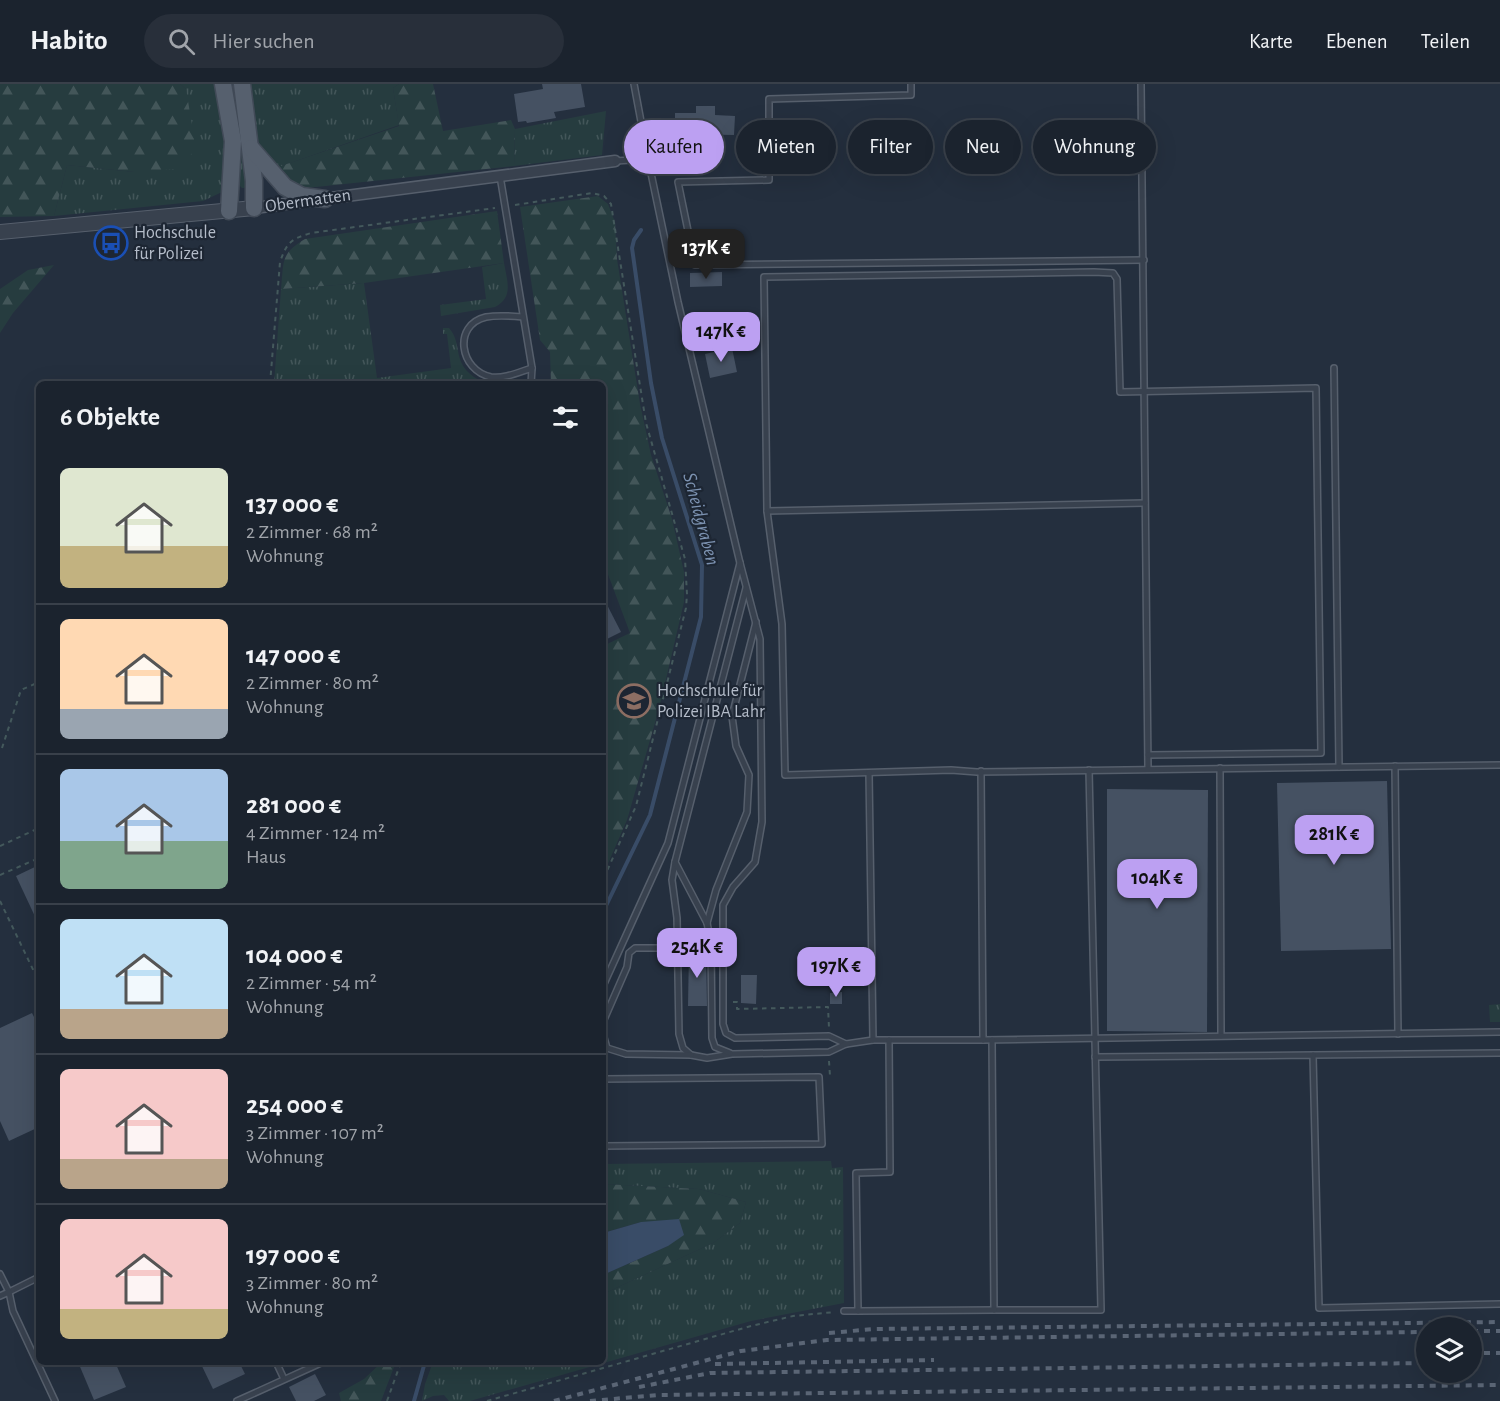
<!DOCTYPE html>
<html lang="de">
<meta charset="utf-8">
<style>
:root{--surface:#1b232e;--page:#282f3a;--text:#f1f3f6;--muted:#a0a4aa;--line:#39404a;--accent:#bca0f2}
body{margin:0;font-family:"Alegreya Sans",sans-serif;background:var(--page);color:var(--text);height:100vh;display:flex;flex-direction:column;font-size:22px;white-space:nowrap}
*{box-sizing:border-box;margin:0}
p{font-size:20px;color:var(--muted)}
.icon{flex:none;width:33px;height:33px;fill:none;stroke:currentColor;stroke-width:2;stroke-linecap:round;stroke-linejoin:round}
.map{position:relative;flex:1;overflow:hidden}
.details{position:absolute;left:36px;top:297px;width:570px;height:984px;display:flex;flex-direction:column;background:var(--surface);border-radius:9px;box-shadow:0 6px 24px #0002,0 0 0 2px var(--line)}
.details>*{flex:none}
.guide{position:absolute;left:624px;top:36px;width:570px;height:54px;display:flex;gap:12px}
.buttons{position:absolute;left:1416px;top:1233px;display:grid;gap:12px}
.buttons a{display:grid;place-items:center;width:66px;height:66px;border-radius:50%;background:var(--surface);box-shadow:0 6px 24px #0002,0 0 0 2px var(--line);font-size:30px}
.price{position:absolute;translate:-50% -51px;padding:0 14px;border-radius:12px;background:var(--accent);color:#111;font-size:20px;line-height:39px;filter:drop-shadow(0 2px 3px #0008)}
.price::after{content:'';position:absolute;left:50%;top:36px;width:18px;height:14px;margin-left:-9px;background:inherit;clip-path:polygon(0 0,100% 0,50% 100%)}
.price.active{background:#222;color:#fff}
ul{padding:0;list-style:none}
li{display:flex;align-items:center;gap:18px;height:150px;padding:0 24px}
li+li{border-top:2px solid var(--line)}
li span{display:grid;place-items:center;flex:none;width:168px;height:120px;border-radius:9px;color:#555}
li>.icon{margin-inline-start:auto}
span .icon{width:72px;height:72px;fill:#fffc;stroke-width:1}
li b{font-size:26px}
h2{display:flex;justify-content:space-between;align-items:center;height:72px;padding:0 24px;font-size:26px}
.chip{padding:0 21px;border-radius:27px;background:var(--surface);box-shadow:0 6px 24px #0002,0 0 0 2px var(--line);font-size:21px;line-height:54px}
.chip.active{background:var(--accent);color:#111}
header{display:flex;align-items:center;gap:36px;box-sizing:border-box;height:84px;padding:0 30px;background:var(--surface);border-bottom:2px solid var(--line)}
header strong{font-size:28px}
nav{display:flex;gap:33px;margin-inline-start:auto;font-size:21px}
.search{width:420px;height:54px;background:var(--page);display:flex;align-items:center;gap:15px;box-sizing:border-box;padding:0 21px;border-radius:33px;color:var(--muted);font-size:22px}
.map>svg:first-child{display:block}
.grass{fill:url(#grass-tufts)}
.forest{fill:url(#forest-firs)}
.water{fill:#394c67}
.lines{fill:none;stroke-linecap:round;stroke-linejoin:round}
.stream{stroke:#394c67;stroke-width:4}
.building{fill:#455162}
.service-casing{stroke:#565f6c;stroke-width:8}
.minor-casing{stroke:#565f6c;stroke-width:13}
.tertiary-casing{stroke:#565f6c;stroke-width:16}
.primary-casing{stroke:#414a57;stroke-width:19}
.path{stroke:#44595c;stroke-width:2;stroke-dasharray:4.5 4.5;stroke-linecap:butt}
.service{stroke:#38414e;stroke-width:5}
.minor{stroke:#38414e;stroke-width:10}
.tertiary{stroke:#38414e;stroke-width:14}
.primary{stroke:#56606e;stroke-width:16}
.rail{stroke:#5a6575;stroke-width:4;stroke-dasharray:6 6;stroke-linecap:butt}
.labels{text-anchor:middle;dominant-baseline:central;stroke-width:4.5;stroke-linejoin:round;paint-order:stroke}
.street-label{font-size:18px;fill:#b4bcc9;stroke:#1d2633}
.poi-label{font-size:18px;fill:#b4bcc9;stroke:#1d2633;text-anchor:start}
.water-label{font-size:20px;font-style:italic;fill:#7c92b1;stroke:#1d2633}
</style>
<header>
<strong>Habito</strong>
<div class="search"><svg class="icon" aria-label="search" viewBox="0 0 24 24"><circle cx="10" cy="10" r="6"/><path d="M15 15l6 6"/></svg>Hier suchen</div>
<nav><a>Karte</a><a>Ebenen</a><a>Teilen</a></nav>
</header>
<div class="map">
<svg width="1500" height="1317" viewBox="0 0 1500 1317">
<defs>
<pattern id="grass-tufts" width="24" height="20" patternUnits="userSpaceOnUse" patternTransform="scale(1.5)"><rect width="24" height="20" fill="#263c3f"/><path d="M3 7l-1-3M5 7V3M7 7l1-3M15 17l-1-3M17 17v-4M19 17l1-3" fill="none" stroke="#435659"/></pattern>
<pattern id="forest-firs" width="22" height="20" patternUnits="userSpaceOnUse" patternTransform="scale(1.5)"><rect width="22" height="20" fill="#263c3f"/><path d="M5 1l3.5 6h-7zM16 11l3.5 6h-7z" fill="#435659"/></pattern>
</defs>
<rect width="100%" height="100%" fill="#242f3e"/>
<g class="grass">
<path d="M180 0H216L228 67 222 108 203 117 54 132 67 81 134 88 186 5Z"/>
<path d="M230 0H236L247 101 244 104H242L238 100 237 35Z"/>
<path d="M250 0H399L393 4 399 41 273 85C253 61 254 30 250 0Z"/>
<path d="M606 27 602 71 514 82 515 45Z"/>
<path d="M504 179C507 197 514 213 495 223L441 232 440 221 486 215 482 183Z"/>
<path d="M364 199 377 294 451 284 447 250H443V244H449C464 261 450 280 479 296 491 302 505 293 516 300H274L281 205Z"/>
<path d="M1500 920V938H1490L1489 921Z"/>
<path d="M831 1077 832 1084 843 1083 844 1219 751 1237 470 1317H449L444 1311 433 1312 422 1317 425 1300 433 1278H603V1210L713 1159 740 1139 746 1118 699 1105 603 1100V1080Z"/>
</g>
<g class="forest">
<path d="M0 0H180L186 5 196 65 178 85 134 88 67 81 54 132 0 133Z"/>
<path d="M399 0H433L443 47 511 36 515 45 514 82 297 105 275 84 399 42 393 4Z"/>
<path d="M598 112 608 120 615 138 617 175 640 320 651 371 672 435 684 488V518L659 625 627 736 603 791V562L630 549 603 477V300H551L550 268 540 256 520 123Z"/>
<path d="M497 127 504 179 364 199 281 205C284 177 280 170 305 155Z"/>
<path d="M54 181 13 229 0 249V205L28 186Z"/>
<path d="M603 1100 699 1105 746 1118 740 1139 713 1159 603 1210V1191L668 1162 641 1138 603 1149Z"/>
<path d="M382 1278H396L381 1317H341L339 1309 364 1295Z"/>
</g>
<path class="water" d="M679 1135 684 1151 668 1162 603 1191V1149L641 1138Z"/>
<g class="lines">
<g class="stream">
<path d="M603 828 650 731 701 533 702 481 662 354 651 299 632 164 634 156 641 146"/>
<path d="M414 1317 425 1278"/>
</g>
</g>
<g class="building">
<path d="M542 0H581L585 23 554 28 556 34 527 39 526 37 518 38 514 10 543 5Z"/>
<path d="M696 22H715V31L735 32 734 51 675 50V29H696Z"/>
<path d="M722 188V202L690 203V189Z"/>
<path d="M732 264 737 288 710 294 705 270Z"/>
<path d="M603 513 621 548 603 557Z"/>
<path d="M1387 697 1391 865 1281 867 1277 699Z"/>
<path d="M1107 705 1208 706 1207 948 1107 947Z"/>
<path d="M39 781V841L16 792Z"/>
<path d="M689 866H706L707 922H688Z"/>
<path d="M741 891H757L756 920 741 919Z"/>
<path d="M842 908V920H830V909Z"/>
<path d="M32 929 39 943V1043L9 1057 0 1037V944Z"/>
<path d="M78 1278H115L126 1303 94 1316Z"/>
<path d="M200 1278H239L245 1290 213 1305Z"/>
<path d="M315 1290 326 1311 314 1317H296L289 1303Z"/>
</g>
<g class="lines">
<defs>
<g id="service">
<path d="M911 0V11L769 15V96L678 98 695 181 1144 176"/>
<path d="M1141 0 1148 685"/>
<path d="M648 75 678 218 740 479 760 555 762 738 755 778 733 803 723 821V940L726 949 735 954 829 952 846 960"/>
<path d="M615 77 648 75 634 0"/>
<path d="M500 92 532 284 531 300"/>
<path d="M523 233C512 232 497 231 486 233 452 241 460 287 491 293 504 295 519 288 532 284"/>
<path d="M1334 284 1339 683"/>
<path d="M767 427 1145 419"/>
<path d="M1148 671 1321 669 1316 304 1120 308 1117 195 1113 189 1094 188 764 193 767 427 782 540 785 691 951 686 977 688 1500 681"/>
<path d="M1395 682 1398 950"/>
<path d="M1220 684 1221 952"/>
<path d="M981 687 983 956 1500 948"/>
<path d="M869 689 873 956"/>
<path d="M675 778 672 796 677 834 679 950 683 964 691 971 707 974 732 970 829 968 846 960 873 956H983"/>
<path d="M707 839 675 778 746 504"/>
<path d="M603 902 668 759 740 479"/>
<path d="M603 938 627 883 629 869 635 864H678"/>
<path d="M603 950 607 964 626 970 691 971"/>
<path d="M992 956 994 1226H1101L1089 686"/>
<path d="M730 969 715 963 712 954 711 858 707 839 716 806 747 728 749 691 736 662 732 632 756 538"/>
<path d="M1313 971 1500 969"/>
<path d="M1095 973 1313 971 1319 1224 1500 1220"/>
<path d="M603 995 819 993 822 1060 603 1062"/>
<path d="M0 1190 9 1208 39 1193"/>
<path d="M0 1212 9 1208 13 1227 55 1317"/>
<path d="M844 1227H858L856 1089 890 1088 889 956"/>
<path d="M858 1227 994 1226"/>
<path d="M276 1278 284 1295"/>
<path d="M237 1317 323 1278"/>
</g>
<path id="minor" d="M254 124 615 77"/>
<path id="tertiary" d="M0 148 254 124"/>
<g id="primary">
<path d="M223 0 233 57 229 127"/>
<path d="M242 0 254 97V124"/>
<path d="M251 64 285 103 302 112 325 115"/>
</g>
</defs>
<use href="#service" class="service-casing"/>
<use href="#minor" class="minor-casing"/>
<use href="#tertiary" class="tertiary-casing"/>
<use href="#primary" class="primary-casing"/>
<g class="path">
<path d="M515 121 592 109 604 112 611 120 646 339 685 475 687 510 686 524 636 722 603 796"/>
<path d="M270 300 280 178C287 158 291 155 311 149L495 124"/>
<path d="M2 664 21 606 39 598"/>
<path d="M0 762 39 744"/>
<path d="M0 791 39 774"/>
<path d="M0 817 39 898"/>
<path d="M733 918H737V925L828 923 829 944"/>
<path d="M829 977 830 992"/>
<path d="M387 1317 401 1278"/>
<path d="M487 1317 751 1242 793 1232 835 1228"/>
</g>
<use href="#service" class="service"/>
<use href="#minor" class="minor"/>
<use href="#tertiary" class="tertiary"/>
<use href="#primary" class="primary"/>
<g class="rail">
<path d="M1472 1247H1500"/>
<path d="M829 1249 874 1245 1500 1238"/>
<path d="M1472 1269H1500"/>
<path d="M715 1280 934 1276"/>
<path d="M639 1303 710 1289 1426 1279"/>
<path d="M554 1317 741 1267 827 1256 1426 1248"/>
<path d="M590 1317 658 1311 1500 1301"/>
</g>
</g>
<defs>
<symbol id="bus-ring" viewBox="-11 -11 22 22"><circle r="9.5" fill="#1d2633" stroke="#1a4fb4" stroke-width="1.5"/><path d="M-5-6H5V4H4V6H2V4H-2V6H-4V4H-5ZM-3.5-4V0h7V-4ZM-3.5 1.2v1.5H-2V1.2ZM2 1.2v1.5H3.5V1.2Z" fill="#1a4fb4"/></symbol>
<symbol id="university-ring" viewBox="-11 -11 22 22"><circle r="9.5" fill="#1d2633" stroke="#8d6e63" stroke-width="1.5"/><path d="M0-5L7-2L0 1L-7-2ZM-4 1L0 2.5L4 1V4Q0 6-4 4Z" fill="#8d6e63"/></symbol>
</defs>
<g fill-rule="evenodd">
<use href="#bus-ring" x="92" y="140" width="38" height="38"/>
<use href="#university-ring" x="615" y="598" width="38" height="38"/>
</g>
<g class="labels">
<g class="street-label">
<text transform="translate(308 117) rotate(-8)">Obermatten</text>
</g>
<g class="poi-label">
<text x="134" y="149">Hochschule<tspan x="134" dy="21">für Polizei</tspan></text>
<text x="657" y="607">Hochschule für<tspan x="657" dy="21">Polizei IBA Lahr</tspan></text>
</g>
<g class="water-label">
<text transform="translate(701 435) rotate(75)">Scheidgraben</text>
</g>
</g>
</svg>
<div class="buttons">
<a><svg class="icon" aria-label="layers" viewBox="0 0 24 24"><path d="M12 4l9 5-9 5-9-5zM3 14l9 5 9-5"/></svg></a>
</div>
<b class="price active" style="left:706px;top:196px">137K €</b>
<b class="price" style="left:721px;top:279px">147K €</b>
<b class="price" style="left:1334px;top:782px">281K €</b>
<b class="price" style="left:1157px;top:826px">104K €</b>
<b class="price" style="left:697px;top:895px">254K €</b>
<b class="price" style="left:836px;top:914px">197K €</b>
<div class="guide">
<a class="chip active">Kaufen</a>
<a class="chip">Mieten</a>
<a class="chip">Filter</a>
<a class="chip">Neu</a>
<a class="chip">Wohnung</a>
</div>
<section class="details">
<h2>6 Objekte<svg class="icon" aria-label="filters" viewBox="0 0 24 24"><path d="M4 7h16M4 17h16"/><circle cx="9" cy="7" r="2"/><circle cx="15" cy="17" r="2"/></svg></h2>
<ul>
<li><span style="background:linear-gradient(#dfe7d0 65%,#c2b280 0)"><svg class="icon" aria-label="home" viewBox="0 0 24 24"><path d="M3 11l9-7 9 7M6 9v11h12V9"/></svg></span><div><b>137 000 €</b><p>2 Zimmer · 68 m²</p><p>Wohnung</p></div></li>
<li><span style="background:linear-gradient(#ffd9b3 75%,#9aa5b1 0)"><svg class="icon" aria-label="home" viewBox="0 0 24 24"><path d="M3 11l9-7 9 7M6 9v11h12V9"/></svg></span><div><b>147 000 €</b><p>2 Zimmer · 80 m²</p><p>Wohnung</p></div></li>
<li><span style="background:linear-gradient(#a9c7e8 60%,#7fa58c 0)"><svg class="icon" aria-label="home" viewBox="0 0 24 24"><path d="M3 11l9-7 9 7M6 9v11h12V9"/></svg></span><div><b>281 000 €</b><p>4 Zimmer · 124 m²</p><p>Haus</p></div></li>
<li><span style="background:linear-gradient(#bfe0f5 75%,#b9a48a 0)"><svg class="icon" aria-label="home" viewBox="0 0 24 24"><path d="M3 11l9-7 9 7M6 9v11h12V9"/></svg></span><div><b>104 000 €</b><p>2 Zimmer · 54 m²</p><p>Wohnung</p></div></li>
<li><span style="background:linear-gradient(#f6c9c9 75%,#b9a48a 0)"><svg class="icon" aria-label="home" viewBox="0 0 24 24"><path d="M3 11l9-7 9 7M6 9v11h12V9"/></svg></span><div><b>254 000 €</b><p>3 Zimmer · 107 m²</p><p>Wohnung</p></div></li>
<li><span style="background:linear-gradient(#f6c9c9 75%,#c2b280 0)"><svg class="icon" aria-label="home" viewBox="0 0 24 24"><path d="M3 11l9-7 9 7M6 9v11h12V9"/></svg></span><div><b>197 000 €</b><p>3 Zimmer · 80 m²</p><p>Wohnung</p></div></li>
</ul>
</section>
</div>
